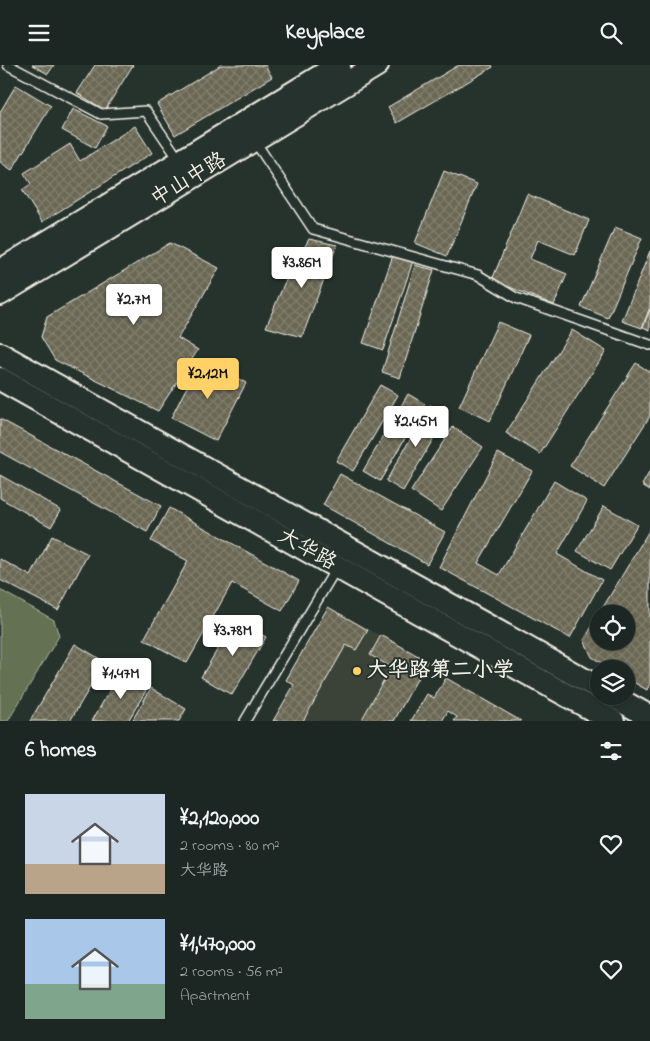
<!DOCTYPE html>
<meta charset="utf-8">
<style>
:root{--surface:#1c2622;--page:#252e2a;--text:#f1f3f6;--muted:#a0a5a5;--line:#3a4340;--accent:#ffd166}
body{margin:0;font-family:"Indie Flower","LXGW WenKai TC",sans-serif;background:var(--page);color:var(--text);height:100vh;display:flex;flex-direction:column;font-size:19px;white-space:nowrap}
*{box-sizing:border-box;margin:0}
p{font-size:16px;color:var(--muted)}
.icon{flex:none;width:28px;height:28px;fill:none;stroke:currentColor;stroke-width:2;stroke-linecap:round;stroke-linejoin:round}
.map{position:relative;height:656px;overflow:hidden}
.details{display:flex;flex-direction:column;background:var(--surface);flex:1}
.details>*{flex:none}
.tools{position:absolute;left:590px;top:540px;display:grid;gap:10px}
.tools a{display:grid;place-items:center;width:45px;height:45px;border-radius:50%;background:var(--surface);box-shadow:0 1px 4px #0004,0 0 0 1px var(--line);font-size:25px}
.price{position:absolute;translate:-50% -42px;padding:0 11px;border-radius:5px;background:#fff;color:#222;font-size:16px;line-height:32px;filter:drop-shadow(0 1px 2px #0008)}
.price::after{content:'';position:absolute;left:50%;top:30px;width:15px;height:11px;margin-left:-8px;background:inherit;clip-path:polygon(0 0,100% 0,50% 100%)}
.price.current{background:var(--accent);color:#111}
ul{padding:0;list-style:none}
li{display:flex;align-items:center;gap:15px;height:125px;padding:0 25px}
li span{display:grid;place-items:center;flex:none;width:140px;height:100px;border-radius:0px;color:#555}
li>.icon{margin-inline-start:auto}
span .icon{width:60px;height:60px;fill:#fffc;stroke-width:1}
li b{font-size:21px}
h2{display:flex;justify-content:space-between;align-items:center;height:60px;padding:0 25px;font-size:21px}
header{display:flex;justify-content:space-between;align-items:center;height:65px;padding:0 25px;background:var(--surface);font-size:22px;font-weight:700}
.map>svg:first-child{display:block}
.built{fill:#3b4339}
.green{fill:#657152;stroke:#acb19d}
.building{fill:url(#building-cross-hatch);stroke:#f4f1e8}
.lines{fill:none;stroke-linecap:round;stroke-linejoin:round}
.lane-casing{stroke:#f4f1e8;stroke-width:12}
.secondary-casing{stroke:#f4f1e8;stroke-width:26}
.lane{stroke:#26332d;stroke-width:9}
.secondary{stroke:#26332d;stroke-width:22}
.poi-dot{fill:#ffd166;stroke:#26332d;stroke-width:2}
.labels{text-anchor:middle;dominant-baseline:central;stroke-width:4;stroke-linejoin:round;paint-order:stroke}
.street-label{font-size:21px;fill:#f4f1e8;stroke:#26332d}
.poi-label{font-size:21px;font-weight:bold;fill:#f4f1e8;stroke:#26332d;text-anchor:start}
</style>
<header><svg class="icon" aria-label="menu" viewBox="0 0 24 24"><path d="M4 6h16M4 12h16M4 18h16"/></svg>Keyplace<svg class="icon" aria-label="search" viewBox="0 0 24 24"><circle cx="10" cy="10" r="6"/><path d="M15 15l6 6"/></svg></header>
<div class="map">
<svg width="650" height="656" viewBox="0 0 650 656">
<defs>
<pattern id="building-cross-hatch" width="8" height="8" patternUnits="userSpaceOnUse" patternTransform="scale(1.25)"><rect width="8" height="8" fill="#6b6854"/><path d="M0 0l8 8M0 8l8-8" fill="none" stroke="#817e6d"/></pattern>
</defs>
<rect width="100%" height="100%" fill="#26332d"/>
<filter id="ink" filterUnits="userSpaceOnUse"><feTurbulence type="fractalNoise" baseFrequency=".02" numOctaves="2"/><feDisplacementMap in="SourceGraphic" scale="10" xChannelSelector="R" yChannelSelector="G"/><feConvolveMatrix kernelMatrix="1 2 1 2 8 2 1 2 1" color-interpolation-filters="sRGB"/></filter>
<g filter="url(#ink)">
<path class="built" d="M328 542 427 596 394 656H273L294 620 286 615Z"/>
<path class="green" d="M0 525 54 555 59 571 8 656H0Z"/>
<g class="building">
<path d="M32 0H54L48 9Z"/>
<path d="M95 0H133L105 45 77 28Z"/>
<path d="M221 0H265L272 12 175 70 157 39Z"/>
<path d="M459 0H492L493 2 397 58 388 42Z"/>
<path d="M16 20 51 41 12 105 0 97V47Z"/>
<path d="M73 44 107 61 95 83 62 65Z"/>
<path d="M135 61 152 88 42 157 22 125 31 119 24 108 70 79 80 96Z"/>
<path d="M444 106 477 119 447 191 415 178Z"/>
<path d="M527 129 589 155 575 190 538 175 530 194 567 209 554 240 492 215Z"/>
<path d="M615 162 642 173 608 253 581 242Z"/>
<path d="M309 174 337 180 302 272 266 262 284 219Z"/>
<path d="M170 178 219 203 178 273 198 285 158 346 55 295 41 272 47 252Z"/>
<path d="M650 186V242L642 263 622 256Z"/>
<path d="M393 190 413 196 383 285 363 278Z"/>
<path d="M415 200 434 205 400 313 382 307Z"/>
<path d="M650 244V265L643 262Z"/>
<path d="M498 257 529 270 490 356 459 342Z"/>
<path d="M572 265 606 286 540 389 506 368Z"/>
<path d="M201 294 246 318 216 376 171 353Z"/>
<path d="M636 298 650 307V351L604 423 570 401Z"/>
<path d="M380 320 398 330 353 406 336 396Z"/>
<path d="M408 329 425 339 380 416 363 406Z"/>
<path d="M430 340 447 350 403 426 386 416Z"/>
<path d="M0 354 161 441 147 467 0 387Z"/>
<path d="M453 362 483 382 441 446 411 426Z"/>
<path d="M498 388 532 406 478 498 499 510 554 416 587 436 557 489 602 515 570 573 439 502Z"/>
<path d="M650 406V425L642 420Z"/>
<path d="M340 409 445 467 427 499 323 440Z"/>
<path d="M0 410 61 445 51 462 0 433Z"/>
<path d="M604 441 637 460 610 505 577 486Z"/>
<path d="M169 443 299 516 282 546 232 518 187 598 144 574 188 496 151 476Z"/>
<path d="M650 464V619L647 625 626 613V604H611L592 592 584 575 599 550V576H626V549H599Z"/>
<path d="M52 471 88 489 58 545 0 515V494L31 511Z"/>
<path d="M328 542 368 565 356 585 346 580 303 656H273L294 620 286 615Z"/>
<path d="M235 555 266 572 232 630 201 612Z"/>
<path d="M381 570 427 596 394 656H361L391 602 370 590Z"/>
<path d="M75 579 105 597 70 656H30Z"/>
<path d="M121 606 148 622 128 656H92Z"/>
<path d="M446 613 521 656H454L457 652 448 646 442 656H411L427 629 434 633Z"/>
<path d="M151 623 186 644 179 656H132Z"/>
</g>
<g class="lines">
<defs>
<g id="lane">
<path d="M8 0 101 49 146 46 180 96"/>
<path d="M254 75 313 164 478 210 516 233 650 280"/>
<path d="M245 656 337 502"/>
</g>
<g id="secondary">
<path d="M0 206 339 0"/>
<path d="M0 229 377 0"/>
<path d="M0 289 599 623"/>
<path d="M0 314 613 656"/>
<path d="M613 631 650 652"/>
</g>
</defs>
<use href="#lane" class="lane-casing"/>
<use href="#secondary" class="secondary-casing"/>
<use href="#lane" class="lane"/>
<use href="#secondary" class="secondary"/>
</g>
</g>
<circle class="poi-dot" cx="357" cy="606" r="5"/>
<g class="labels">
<g class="street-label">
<text transform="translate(189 115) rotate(-31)">中山中路</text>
<text transform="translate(307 485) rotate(29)">大华路</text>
</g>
<g class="poi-label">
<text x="367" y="606">大华路第二小学</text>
</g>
</g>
</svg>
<div class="tools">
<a><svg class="icon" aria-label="locate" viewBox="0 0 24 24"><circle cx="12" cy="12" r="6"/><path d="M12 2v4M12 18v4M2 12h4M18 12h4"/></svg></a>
<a><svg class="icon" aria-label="layers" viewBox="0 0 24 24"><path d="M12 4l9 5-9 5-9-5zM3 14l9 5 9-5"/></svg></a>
</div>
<b class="price" style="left:302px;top:224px">¥3.86M</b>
<b class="price" style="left:134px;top:261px">¥2.7M</b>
<b class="price current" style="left:208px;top:335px">¥2.12M</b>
<b class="price" style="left:416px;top:383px">¥2.45M</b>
<b class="price" style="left:233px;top:592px">¥3.78M</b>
<b class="price" style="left:121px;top:635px">¥1.47M</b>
</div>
<section class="details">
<h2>6 homes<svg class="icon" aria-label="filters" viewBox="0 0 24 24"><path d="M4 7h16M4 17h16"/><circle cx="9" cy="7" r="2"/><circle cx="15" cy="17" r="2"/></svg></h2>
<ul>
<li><span style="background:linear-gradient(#c9d6e8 70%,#b9a48a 0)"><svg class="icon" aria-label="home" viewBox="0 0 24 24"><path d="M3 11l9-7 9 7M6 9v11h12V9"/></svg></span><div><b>¥2,120,000</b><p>2 rooms · 80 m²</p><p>大华路</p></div><svg class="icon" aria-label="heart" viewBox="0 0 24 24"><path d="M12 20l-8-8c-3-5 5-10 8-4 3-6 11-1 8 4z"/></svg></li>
<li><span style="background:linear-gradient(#a9c7e8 65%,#7fa58c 0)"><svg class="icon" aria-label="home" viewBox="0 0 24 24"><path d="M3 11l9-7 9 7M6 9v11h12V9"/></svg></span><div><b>¥1,470,000</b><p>2 rooms · 56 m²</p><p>Apartment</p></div><svg class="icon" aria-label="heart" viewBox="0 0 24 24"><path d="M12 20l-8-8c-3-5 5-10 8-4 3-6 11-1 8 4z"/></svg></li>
</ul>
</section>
